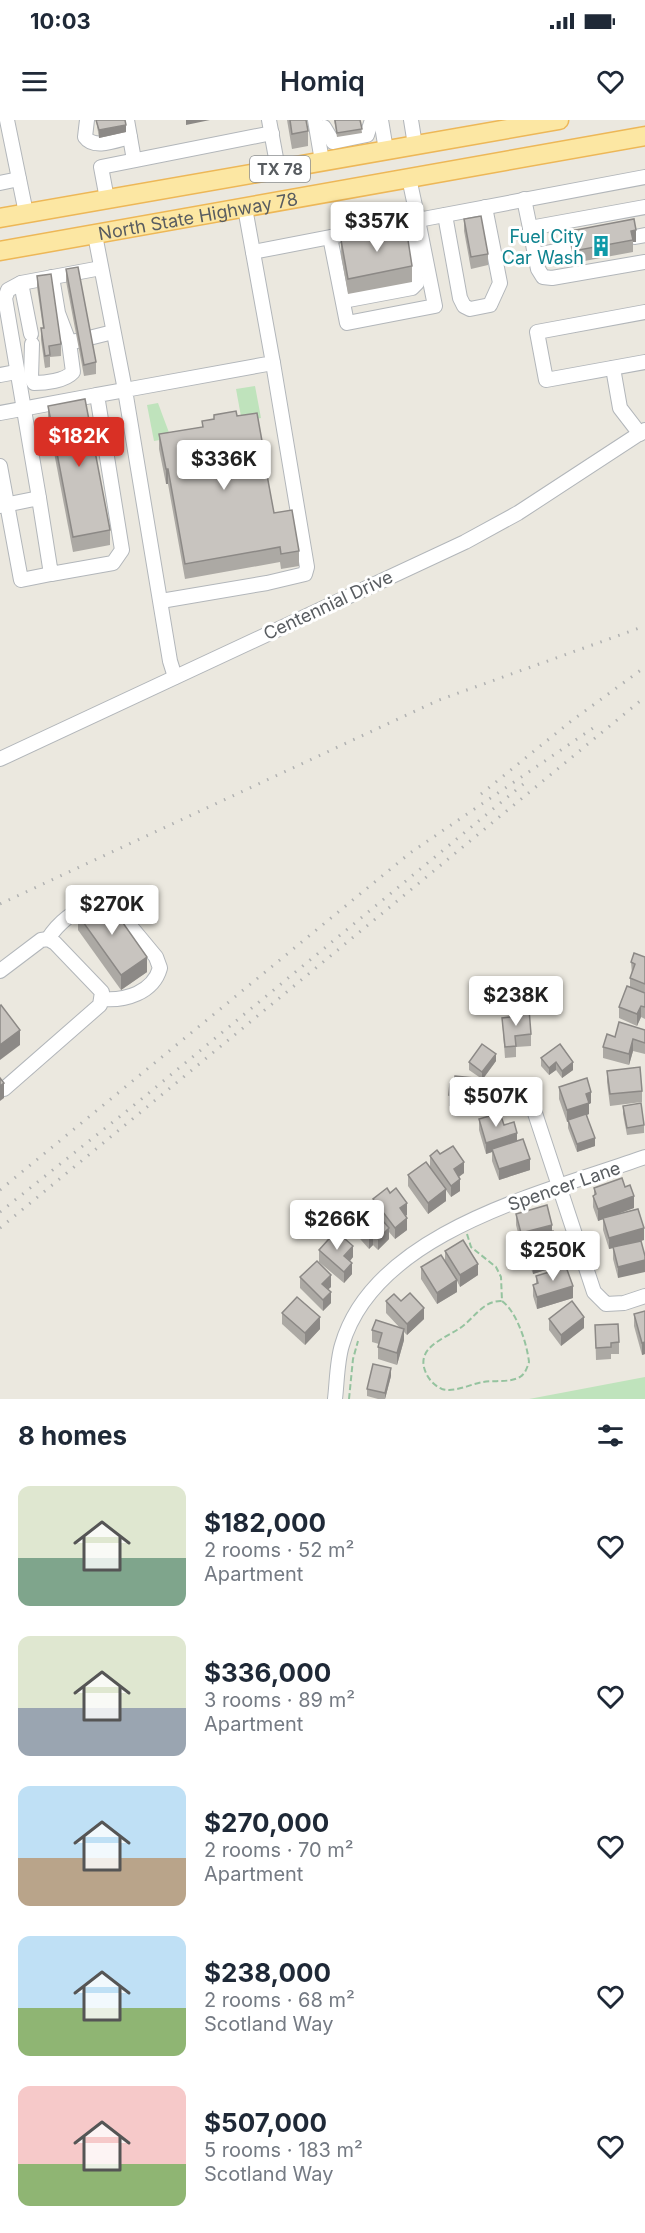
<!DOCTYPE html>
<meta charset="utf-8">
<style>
:root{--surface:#fff;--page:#f6f6f7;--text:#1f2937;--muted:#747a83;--accent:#d93025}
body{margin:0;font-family:Inter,sans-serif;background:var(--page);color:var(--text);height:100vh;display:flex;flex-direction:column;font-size:22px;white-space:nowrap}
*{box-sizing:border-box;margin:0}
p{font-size:20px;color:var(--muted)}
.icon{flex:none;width:33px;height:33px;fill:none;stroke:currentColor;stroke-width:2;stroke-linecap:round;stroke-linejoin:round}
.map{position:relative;height:1279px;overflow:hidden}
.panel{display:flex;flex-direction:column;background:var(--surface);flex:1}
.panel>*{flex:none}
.price{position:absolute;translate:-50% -51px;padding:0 14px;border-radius:6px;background:#fff;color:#222;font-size:20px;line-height:39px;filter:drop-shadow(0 2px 3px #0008)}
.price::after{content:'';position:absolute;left:50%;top:36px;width:18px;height:14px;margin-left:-9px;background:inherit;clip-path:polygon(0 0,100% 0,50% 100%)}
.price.on{background:var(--accent);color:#fff}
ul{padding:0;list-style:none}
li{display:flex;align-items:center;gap:18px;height:150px;padding:0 18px}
li span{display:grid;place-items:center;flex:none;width:168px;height:120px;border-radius:12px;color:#555}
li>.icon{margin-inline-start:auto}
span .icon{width:72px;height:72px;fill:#fffc;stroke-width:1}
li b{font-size:26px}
h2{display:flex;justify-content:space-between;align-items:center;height:72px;padding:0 18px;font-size:26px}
.status{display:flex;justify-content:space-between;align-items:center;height:42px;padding:0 30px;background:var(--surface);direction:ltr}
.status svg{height:16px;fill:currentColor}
header{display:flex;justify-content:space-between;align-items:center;height:78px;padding:0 18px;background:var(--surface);font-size:27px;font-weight:600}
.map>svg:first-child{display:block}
.green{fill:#bfe3bc}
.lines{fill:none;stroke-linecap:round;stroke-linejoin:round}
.minor-casing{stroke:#b2b6ba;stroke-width:16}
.major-casing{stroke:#edb757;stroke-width:21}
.path{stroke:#95c39f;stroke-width:2;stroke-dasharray:6 3;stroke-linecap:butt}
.minor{stroke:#fff;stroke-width:14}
.major{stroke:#fce7a3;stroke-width:18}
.rail{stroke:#b1b2b2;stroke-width:3;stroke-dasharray:1.5 8;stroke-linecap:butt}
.wall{fill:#aca9a4}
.shaded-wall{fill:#8c8986}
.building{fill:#c8c4bf;stroke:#8c8986;stroke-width:1.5}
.labels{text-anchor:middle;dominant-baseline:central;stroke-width:6;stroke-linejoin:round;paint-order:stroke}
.shield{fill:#fff;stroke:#8a8d90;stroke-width:1.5}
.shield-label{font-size:16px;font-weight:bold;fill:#585c60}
.street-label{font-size:18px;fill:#585c60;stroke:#fff}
.culture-label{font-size:18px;fill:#0d838f;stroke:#fff;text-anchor:end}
</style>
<div class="status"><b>10:03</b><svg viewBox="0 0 49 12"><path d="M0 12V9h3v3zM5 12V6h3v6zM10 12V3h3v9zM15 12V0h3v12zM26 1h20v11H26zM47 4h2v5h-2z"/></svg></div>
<header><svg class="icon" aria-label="menu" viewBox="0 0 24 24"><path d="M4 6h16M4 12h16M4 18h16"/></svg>Homiq<svg class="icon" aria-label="heart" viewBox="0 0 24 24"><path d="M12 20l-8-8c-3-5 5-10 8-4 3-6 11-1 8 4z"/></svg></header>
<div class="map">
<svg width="645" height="1279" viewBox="0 0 645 1279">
<rect width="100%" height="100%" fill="#ebe8df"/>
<g class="green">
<path d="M255 266 261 298 242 302 236 269Z"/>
<path d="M158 283 171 318 154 321 147 285Z"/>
<path d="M645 1257V1279H529Z"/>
</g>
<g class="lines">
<defs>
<g id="minor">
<path d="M7 0 26 93"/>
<path d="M87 0 85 17C94 30 117 20 130 17"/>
<path d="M127 0 134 40"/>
<path d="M269 0 278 49"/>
<path d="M315 0 322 41"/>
<path d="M381 0 386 30"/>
<path d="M411 0 415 25"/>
<path d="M324 7 333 22 367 15 372 0"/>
<path d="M409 58 418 100 645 57"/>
<path d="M0 63 19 59"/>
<path d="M107 79 101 47 272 13"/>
<path d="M524 79 530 108"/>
<path d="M445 95 460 178 464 186 470 189 490 185 500 163 485 87"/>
<path d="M635 117 645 115"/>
<path d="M571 128 535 135 538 149 543 157 552 158 645 142"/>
<path d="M253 132 418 100 435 186 347 203 330 117"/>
<path d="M535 135 530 108 645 87"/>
<path d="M52 157 58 193 69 222"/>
<path d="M21 163 31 214"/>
<path d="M343 181 412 168 417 163 405 102"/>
<path d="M645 192 537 212 546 260 645 242"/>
<path d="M89 218 113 212"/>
<path d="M32 224 31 258 34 263C45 263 65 261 73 252L69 222 77 221"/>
<path d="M613 248 620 288 640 314"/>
<path d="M0 255 16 252"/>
<path d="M0 293 97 275"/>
<path d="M0 346 21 460 51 454"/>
<path d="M39 378 5 178 8 170 21 163 101 148"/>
<path d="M0 386 39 378 51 454 113 443 122 430 97 275 125 270 95 115"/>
<path d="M161 481 267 463 305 454 307 447 273 243"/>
<path d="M175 557 170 541 125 270 273 243 245 88"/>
<path d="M0 639 465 422 518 393 645 310"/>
<path d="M48 819C59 801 77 789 97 781L117 790 156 837 160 848C153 873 125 881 102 879"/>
<path d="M0 851 41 820 48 819 55 823 102 872 100 885 4 969"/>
<path d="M517 972 530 978 594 1172 606 1184 624 1183 645 1176"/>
<path d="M335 1279C337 1262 337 1241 342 1225 375 1111 547 1072 645 1037"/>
</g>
<g id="major">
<path d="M0 98 559 0"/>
<path id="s1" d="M0 131 645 16"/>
</g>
</defs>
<use href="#minor" class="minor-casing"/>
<use href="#major" class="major-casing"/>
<g class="path">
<path d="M467 1114 471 1127 496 1147 501 1157 502 1181C517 1192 527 1224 529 1242 527 1248 525 1254 520 1257 509 1263 495 1260 483 1262 470 1264 455 1273 442 1269 435 1266 429 1260 426 1253 415 1229 441 1220 457 1210 473 1201 482 1180 502 1181"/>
<path d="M349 1279 353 1239 358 1221"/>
</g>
<use href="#minor" class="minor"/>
<use href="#major" class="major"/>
<g class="rail">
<path d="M481 674 570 602 645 547"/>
<path d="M0 784 439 580 645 506"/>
<path d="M0 1070 410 733 599 604"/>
<path d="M0 1092 133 986 527 661"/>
<path d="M0 1108 645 577"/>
</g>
</g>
<g class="wall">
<path d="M96 0H125L126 12 99 18Z"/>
<path d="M287 0H306L308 11V26L292 29Z"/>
<path d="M334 0H360L362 13 337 17Z"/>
<path d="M464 99 488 134V145L471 149 464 111Z"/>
<path d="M634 99 636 122H633V132L579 142 577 134 572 135 570 122V111Z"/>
<path d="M341 120 412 146V162L348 174 341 135Z"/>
<path d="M66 149 96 242V254L84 256 66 161Z"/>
<path d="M37 156 61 224V236L50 237V247L45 248 41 220V208H43L37 167Z"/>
<path d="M48 286 110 410V425L73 432 48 301Z"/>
<path d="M214 295 237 296 262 321V333L274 393 299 431V446L281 449 280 442 185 459 168 364H166L159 329V314L202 307V301L214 299Z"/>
<path d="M78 795 147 852 121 870 78 810Z"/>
<path d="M645 837V899L641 897 637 906 619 898V887L630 867V858L632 854 631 842Z"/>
<path d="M517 890 531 914V926L516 927V937L505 938 502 898 517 896Z"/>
<path d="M645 910V934L633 931 629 945 603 938V927L615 917Z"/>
<path d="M560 924 573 950 562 958 556 950 549 955 541 946V938Z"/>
<path d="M496 941 483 959V971L480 990 449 986V975L454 965 482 959 469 950V942Z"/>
<path d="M607 951 642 971V982L610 986 607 962Z"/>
<path d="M559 967 591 983 589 984V994L587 995 595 1026 577 1032 568 1008V1001L567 1002 559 979Z"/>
<path d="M623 986 644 1005V1013L627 1015 623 994Z"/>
<path d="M479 999 504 1005 517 1021 530 1050 499 1060 492 1041V1032L486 1034 479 1010Z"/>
<path d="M440 1034 464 1053 459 1057 460 1071 451 1077 446 1070V1081L428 1094 408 1066V1055L430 1047V1036Z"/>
<path d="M594 1068 634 1088 606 1098 644 1120 635 1122 618 1158 613 1139V1128L609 1129 603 1110V1099L598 1101 593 1087V1076L594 1075Z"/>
<path d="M373 1079 407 1095 405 1096 407 1110 395 1119 389 1112V1119L378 1130 373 1125 369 1129 354 1112V1101L373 1090Z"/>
<path d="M516 1094 552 1111 561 1145 533 1154 525 1132V1123L521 1124 516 1105Z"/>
<path d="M319 1130 353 1137 350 1141 352 1154 344 1163 319 1142Z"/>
<path d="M445 1131 478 1155 460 1167 457 1161V1172L437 1184 421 1159V1147L445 1141Z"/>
<path d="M536 1156 573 1178 537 1189 533 1176V1165L536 1164Z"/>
<path d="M300 1157 331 1167 328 1169 331 1183 323 1191 300 1168Z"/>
<path d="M386 1181H401L424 1199 407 1215 404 1212V1220L397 1245 378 1239V1227L379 1224 372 1222V1210L400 1208 386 1193Z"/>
<path d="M645 1191V1234L642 1235 634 1206V1194Z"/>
<path d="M282 1193 320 1209 305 1225 282 1204Z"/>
<path d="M549 1199 584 1208 561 1226 549 1210Z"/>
<path d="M595 1205 619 1222V1234H611V1239L596 1240Z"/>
<path d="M391 1256 385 1279H378L367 1276V1269Z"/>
</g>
<g class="shaded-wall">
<path d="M186 0H210L186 5Z"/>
<path d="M126 5V12L99 18V10Z"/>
<path d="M636 110V122H633L631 111Z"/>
<rect x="166" y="349" width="2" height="15"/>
<path d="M147 837V852L121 870V855Z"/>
<path d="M641 886V897L637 906V894Z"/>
<path d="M20 910V925L0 940V925Z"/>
<path d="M633 919V931L629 945V934Z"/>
<path d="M496 934V941L482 960V952Z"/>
<path d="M556 942V950L549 955V948Z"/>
<path d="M573 942V950L562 958V951Z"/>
<path d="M483 959V971L480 990V979Z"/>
<path d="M4 963V978L0 981V966Z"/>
<path d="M591 972V983L589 984V994L567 1002V990L586 974Z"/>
<path d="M517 1013V1025L492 1029V1032L486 1034V1023Z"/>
<path d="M595 1018V1026L577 1032V1024Z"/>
<path d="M530 1039V1050L499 1060V1049Z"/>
<path d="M464 1042V1053L454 1060V1049Z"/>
<path d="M460 1059V1071L451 1077V1066Z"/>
<path d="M446 1069V1081L428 1094V1083Z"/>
<path d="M634 1076V1088L598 1101V1089Z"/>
<path d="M407 1083V1095L400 1100V1088Z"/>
<path d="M407 1098V1110L395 1119V1108Z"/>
<path d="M552 1105V1117L525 1120V1123L521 1124V1113Z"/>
<path d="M389 1108V1119L378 1130V1119Z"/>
<path d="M644 1108V1120L609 1129V1118Z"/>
<path d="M373 1113V1125L369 1129V1117Z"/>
<path d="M353 1126V1137L344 1148V1136Z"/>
<path d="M561 1133V1145L533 1154V1143Z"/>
<path d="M645 1140V1152L618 1158V1147Z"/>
<path d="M352 1143V1154L344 1163V1152Z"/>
<path d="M478 1144V1155L460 1167V1155Z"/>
<path d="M331 1155V1167L322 1175V1164Z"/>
<path d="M457 1160V1172L437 1184V1173Z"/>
<path d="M573 1166V1178L537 1189V1177Z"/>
<path d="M331 1172V1183L323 1191V1180Z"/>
<path d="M424 1188V1199L407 1215V1204Z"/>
<path d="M320 1197V1209L305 1225V1213Z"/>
<path d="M584 1197V1208L561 1226V1215Z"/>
<path d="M404 1209V1220L397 1245V1233Z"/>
<path d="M645 1222V1234L642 1235V1223Z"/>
<path d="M391 1248V1256L385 1279V1273Z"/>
</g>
<g class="building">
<path d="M96 0H125L126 5 99 10Z"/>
<path d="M290 0H306L308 11 292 14Z"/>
<path d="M335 0H360L362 9 337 13Z"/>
<path d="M481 96 488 134 471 137 464 99Z"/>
<path d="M634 99 636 110 631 111 633 120 579 130 577 123 572 124 570 111Z"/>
<path d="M406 107 412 146 348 159 341 120Z"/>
<path d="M78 147 96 242 84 245 66 149Z"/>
<path d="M51 154 61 224 49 226 50 235 45 236 41 208H44L37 156Z"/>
<path d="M85 279 110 410 73 417 48 286Z"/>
<path d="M236 291 237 296 257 293 262 321 238 325 241 336 263 333 274 393 292 390 299 431 281 434 280 427 185 444 168 349H166L159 314 203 307 202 301 214 299V295Z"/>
<path d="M104 776 147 837 121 855 78 795Z"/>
<path d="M634 833 645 837V864L630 858 635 844 631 842Z"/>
<path d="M627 866 645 873V887L641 886 637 894 619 887Z"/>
<path d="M1 885 20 910 0 925V886Z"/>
<path d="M529 889 531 914 515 916 516 926 505 927 502 898 517 896V890Z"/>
<path d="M619 902 645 910V923L633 919 629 934 603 927 607 914 615 917Z"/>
<path d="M482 924 496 934 482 952 469 942Z"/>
<path d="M560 924 573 942 562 951 556 942 549 948 541 938Z"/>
<path d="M640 947 642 971 610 974 607 951Z"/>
<path d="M455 956 483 959 480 979 449 975 450 964 454 965Z"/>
<path d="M0 958 4 963 0 966Z"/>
<path d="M587 958 591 972 586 974 589 983 567 990 559 967Z"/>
<path d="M641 983 644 1005 627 1008 623 986Z"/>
<path d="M500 993 504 1005 514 1002 517 1013 486 1023 479 999Z"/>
<path d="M586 994 595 1018 577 1024 568 1000Z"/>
<path d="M523 1019 530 1039 499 1049 492 1029Z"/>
<path d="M453 1026 464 1042 454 1049 460 1059 451 1066 430 1036 437 1030 440 1034Z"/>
<path d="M426 1042 446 1069 428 1083 408 1055Z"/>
<path d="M622 1058 625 1067 630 1065 634 1076 598 1089 593 1076 596 1074 594 1068Z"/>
<path d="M387 1068 390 1073 396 1068 407 1083 400 1088 407 1098 395 1108 373 1079Z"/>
<path d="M547 1085 552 1105 521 1113 516 1094Z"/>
<path d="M370 1086 389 1108 378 1119 373 1113 369 1117 354 1101Z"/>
<path d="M638 1089 644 1108 609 1118 603 1098Z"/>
<path d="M336 1111 353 1126 344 1136 352 1143 344 1152 319 1130Z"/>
<path d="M553 1111 561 1133 533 1143 525 1120Z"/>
<path d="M463 1120 478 1144 460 1155 445 1131Z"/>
<path d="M641 1121 645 1136V1140L618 1147 613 1127Z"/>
<path d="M441 1135 457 1160 437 1173 421 1147Z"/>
<path d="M317 1141 331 1155 322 1164 331 1172 323 1180 300 1157Z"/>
<path d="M566 1147 573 1166 537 1177 533 1165 538 1163 536 1156Z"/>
<path d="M410 1173 424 1188 407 1204 386 1181 394 1174 401 1181Z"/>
<path d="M297 1177 320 1197 305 1213 282 1193Z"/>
<path d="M572 1181 584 1197 561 1215 549 1199Z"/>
<path d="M645 1191V1222L642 1223 634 1194Z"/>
<path d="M376 1200 404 1209 397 1233 378 1227 382 1213 372 1210Z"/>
<path d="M618 1204 619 1222 611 1223V1227L596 1228 595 1205Z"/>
<path d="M373 1244 391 1248 385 1273 367 1269Z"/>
</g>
<defs>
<symbol id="building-bare" viewBox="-9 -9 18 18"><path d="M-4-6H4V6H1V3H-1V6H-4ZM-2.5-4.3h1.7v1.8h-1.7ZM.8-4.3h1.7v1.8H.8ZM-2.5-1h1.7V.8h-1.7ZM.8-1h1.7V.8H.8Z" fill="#0f9aa8" stroke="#fff" stroke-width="2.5" paint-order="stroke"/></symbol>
</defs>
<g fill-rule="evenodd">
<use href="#building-bare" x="586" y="111" width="30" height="30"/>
</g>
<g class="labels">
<rect class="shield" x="250" y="36" width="60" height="26" rx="4.5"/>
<g class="shield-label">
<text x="280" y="49">TX 78</text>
</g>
<g class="street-label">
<text stroke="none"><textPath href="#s1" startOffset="201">North State Highway 78</textPath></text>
<text transform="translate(328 485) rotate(-25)">Centennial Drive</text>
<text transform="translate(564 1066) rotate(-19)">Spencer Lane</text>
</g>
<g class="culture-label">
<text x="584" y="116">Fuel City<tspan x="584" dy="21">Car Wash</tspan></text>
</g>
</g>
</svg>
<b class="price" style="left:377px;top:133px">$357K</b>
<b class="price on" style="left:79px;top:348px">$182K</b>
<b class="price" style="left:224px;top:371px">$336K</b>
<b class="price" style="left:112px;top:816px">$270K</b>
<b class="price" style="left:516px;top:907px">$238K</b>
<b class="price" style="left:496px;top:1008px">$507K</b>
<b class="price" style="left:337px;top:1131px">$266K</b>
<b class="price" style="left:553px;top:1162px">$250K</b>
</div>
<section class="panel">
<h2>8 homes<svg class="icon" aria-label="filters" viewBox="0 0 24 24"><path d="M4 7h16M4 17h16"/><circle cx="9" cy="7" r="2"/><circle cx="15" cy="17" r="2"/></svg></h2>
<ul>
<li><span style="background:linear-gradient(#dfe7d0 60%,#7fa58c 0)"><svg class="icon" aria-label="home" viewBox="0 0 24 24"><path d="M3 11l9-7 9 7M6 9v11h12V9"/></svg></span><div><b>$182,000</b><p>2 rooms · 52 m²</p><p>Apartment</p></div><svg class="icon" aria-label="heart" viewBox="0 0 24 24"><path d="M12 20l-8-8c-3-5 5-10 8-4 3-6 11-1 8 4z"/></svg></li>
<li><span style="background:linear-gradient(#dfe7d0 60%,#9aa5b1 0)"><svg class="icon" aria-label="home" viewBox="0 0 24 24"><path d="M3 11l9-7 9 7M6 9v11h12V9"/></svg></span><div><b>$336,000</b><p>3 rooms · 89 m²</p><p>Apartment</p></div><svg class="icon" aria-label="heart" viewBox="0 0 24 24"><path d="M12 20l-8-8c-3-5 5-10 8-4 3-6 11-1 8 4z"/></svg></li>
<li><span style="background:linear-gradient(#bfe0f5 60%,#b9a48a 0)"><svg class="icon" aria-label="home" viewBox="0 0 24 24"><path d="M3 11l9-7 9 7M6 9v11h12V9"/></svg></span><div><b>$270,000</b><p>2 rooms · 70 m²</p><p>Apartment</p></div><svg class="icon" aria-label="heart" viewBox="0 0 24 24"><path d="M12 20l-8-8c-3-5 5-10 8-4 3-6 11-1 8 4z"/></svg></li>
<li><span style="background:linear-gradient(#bfe0f5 60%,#8fb573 0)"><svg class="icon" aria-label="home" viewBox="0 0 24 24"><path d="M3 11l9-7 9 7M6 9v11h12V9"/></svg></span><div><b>$238,000</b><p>2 rooms · 68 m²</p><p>Scotland Way</p></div><svg class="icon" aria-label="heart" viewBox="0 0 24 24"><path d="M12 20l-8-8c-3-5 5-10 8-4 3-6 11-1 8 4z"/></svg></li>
<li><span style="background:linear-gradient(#f6c9c9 65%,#8fb573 0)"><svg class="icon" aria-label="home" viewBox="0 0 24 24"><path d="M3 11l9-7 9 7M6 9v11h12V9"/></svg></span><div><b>$507,000</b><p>5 rooms · 183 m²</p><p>Scotland Way</p></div><svg class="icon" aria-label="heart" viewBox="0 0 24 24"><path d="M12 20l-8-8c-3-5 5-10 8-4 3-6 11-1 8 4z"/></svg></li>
</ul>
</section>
